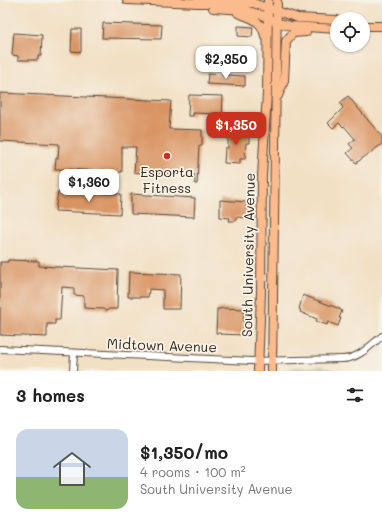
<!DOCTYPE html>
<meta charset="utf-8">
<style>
:root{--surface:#fff;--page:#f2f2f2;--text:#222;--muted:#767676;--line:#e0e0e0;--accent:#c8321e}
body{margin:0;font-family:Mali,sans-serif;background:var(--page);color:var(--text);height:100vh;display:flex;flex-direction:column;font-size:15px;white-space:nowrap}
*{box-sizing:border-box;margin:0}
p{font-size:13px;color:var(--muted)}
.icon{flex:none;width:22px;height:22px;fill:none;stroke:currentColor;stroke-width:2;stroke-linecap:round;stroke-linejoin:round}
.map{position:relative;height:371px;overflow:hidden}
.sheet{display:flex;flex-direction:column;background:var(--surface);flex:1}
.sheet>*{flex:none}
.buttons{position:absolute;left:330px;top:12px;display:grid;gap:8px}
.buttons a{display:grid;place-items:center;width:40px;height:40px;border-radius:50%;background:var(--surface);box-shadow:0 1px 3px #0004;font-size:20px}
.price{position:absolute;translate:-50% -34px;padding:0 9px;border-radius:8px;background:#fff;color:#222;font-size:13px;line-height:26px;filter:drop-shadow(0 1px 2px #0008)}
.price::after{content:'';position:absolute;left:50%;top:24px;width:12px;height:9px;margin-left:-6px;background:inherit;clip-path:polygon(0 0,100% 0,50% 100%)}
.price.selected{background:var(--accent);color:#fff}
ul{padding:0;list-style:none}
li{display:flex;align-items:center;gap:12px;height:100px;padding:0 16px}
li+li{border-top:1px solid var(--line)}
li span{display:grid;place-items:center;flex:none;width:112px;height:80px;border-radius:12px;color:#555}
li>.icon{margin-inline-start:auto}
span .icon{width:48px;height:48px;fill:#fffc;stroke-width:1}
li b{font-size:17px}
h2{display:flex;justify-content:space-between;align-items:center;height:48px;padding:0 16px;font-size:17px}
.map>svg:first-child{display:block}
.green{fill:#95d991;stroke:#688258}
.building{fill:#d99464}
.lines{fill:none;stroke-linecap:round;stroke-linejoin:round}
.minor-casing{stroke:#564537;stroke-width:8}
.major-casing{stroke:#564537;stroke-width:10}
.minor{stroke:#fff;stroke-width:6}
.major{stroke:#fbbb8d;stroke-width:8}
.poi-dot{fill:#c8321e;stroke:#f7f3e8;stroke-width:1.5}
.labels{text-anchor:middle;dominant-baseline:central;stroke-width:3.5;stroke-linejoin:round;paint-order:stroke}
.poi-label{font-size:14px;fill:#3b2a1e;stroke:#f7f3e8}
.street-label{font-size:14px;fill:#3b2a1e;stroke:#f7f3e8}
</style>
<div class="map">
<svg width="382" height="371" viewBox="0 0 382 371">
<rect width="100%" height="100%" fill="#f7f3e8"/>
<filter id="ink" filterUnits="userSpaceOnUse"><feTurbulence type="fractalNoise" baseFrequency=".025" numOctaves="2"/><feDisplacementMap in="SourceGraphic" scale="8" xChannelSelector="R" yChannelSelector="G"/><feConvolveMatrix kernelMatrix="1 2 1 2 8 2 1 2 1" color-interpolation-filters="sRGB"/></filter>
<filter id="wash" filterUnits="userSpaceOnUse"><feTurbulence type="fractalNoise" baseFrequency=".012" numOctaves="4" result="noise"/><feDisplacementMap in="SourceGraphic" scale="16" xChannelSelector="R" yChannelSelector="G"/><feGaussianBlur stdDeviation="0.9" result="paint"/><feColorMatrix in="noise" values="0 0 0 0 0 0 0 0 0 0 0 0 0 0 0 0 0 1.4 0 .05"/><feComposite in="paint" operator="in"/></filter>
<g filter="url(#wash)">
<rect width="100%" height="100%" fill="#f2e0c5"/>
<path class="green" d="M323 367 334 371H286L295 368Z"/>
<g id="blocks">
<g class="building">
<path d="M103 23 162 25 161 39 102 38Z"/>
<path d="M238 26 253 27 252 37 238 36Z"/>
<path d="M72 29H81V52L71 51Z"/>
<path d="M14 33 42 35 41 56H38V60H18V56L12 55Z"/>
<path d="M208 74 245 76V86L207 84Z"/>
<path d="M0 93 171 101 169 129 202 130V146H199L197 184H195L194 174 153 173 146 174 134 172 136 147H122V172H110V171L55 169 56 158H58L59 144 0 141Z"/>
<path d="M189 95 223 96 222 118 217 117V114L193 113V116H188Z"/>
<path d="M348 96 382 137V144L356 163 347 153 353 148 349 144 355 139 344 126 343 127 339 123 333 128 328 123 343 108 340 103Z"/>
<path d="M228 130H249V143H246L245 159H240V164L224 163 225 148H228Z"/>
<path d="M58 192 121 194 120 214 55 211Z"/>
<path d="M131 194 195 198 194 217 131 214Z"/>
<path d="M220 200 247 202 246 218 236 217V221H229L230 218 220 217Z"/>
<path d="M8 260 39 261V266L118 270 117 309H109L106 311 103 309 84 308V296L74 295V288L62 287 60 320H55V324H47V337L0 335V262H8Z"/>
<path d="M129 272 181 274 180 309H163V290L149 289 148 297H128Z"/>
<path d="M303 295 340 309V310L342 311 339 318H341L338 326 328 322 327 325 316 321 317 319 300 312 301 310 299 309Z"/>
<path d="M221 308 244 309 243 335 220 334V333H216L217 309H221Z"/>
</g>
</g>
</g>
<g filter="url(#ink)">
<use href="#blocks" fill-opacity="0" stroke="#564537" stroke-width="1"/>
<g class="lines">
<defs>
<g id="minor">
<path d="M0 349 252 361 342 359C358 359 370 346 382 336"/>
<path d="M73 371 74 353"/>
</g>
<g id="major">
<path d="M127 0 199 3H253L298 18 337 20"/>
<path d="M213 8 245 10 262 15 278 23 291 26 337 29"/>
<path d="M238 13C251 18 262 20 265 36"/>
<path d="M363 26H382"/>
<path d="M278 96 284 81 286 41 293 33 306 32"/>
<path d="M258 371 261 293 262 176 267 93 268 0"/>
<path d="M272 371 277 0"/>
</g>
</defs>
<use href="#minor" class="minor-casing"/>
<use href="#major" class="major-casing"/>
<use href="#minor" class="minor"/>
<use href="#major" class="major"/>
</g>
</g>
<circle class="poi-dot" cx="167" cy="156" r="4"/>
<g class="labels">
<g class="poi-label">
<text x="167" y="171">Esporta<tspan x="167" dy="16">Fitness</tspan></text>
</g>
<g class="street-label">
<text transform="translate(248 255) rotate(-89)">South University Avenue</text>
<text transform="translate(162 345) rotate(2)">Midtown Avenue</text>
</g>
</g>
</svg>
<div class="buttons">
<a><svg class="icon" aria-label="locate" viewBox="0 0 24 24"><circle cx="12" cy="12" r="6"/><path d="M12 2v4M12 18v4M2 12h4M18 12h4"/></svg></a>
</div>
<b class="price" style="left:226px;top:80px">$2,350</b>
<b class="price selected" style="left:236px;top:146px">$1,350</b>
<b class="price" style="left:89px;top:203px">$1,360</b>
</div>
<section class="sheet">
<h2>3 homes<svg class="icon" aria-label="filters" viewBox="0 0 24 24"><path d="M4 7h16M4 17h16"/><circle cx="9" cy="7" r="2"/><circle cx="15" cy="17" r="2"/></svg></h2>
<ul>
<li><span style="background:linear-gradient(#c9d6e8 60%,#8fb573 0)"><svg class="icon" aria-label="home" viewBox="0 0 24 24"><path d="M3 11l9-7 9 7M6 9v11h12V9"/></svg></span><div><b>$1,350/mo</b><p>4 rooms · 100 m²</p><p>South University Avenue</p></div></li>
</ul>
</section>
